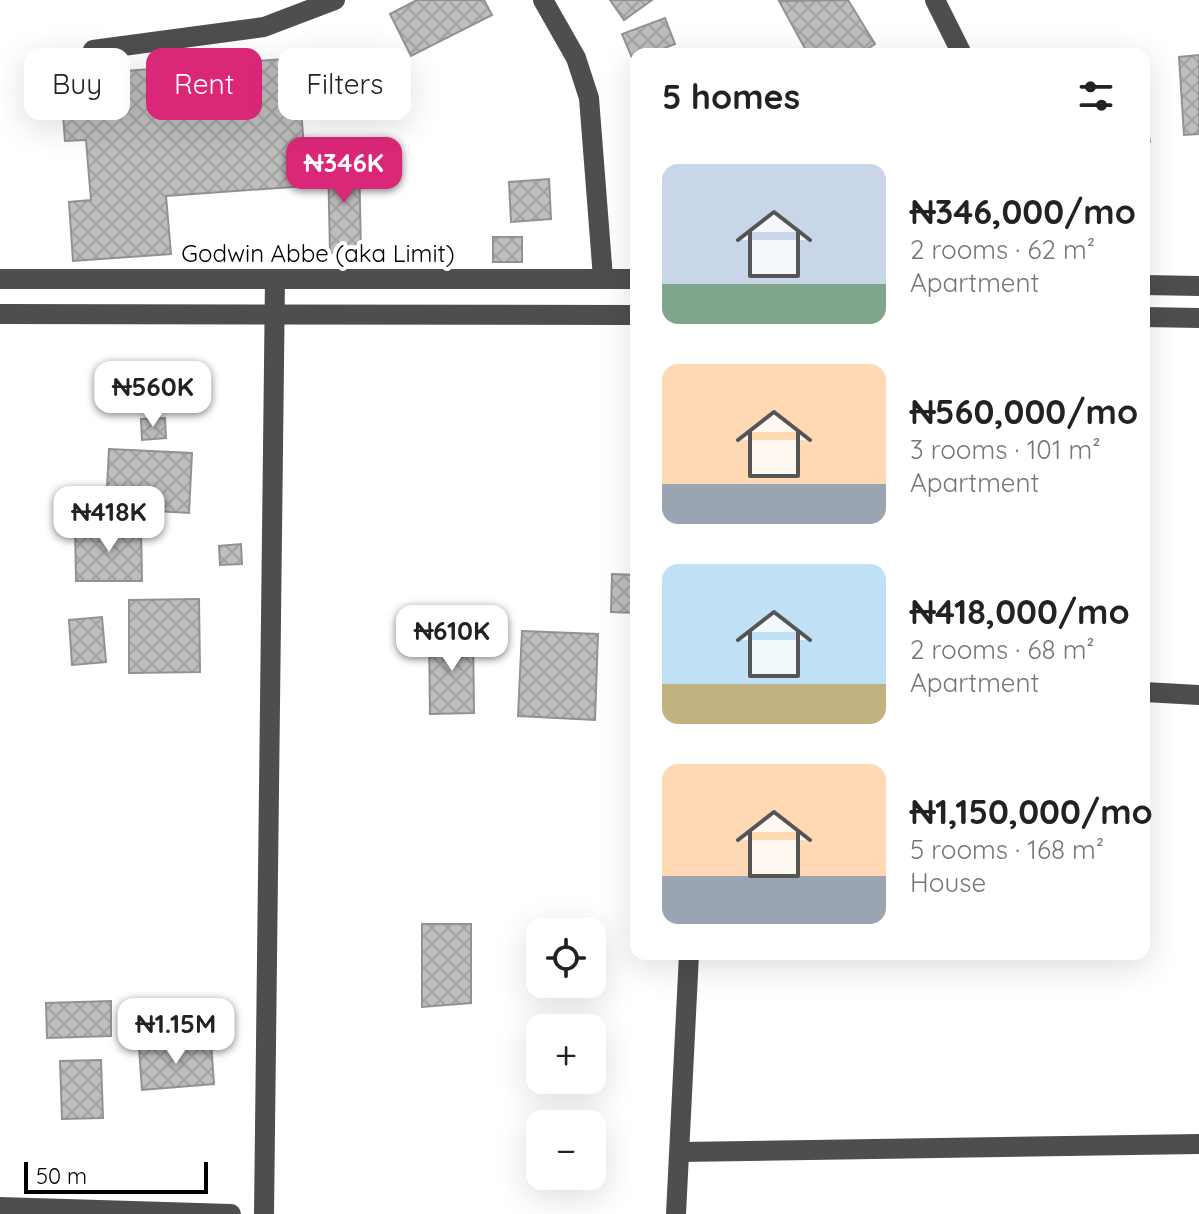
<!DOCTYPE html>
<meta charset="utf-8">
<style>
:root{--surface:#fff;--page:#f2f2f2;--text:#222;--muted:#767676;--accent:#db2777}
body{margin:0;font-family:Quicksand,sans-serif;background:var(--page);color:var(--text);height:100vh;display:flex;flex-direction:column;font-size:30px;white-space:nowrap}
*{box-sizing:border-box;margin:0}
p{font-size:26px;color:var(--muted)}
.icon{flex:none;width:44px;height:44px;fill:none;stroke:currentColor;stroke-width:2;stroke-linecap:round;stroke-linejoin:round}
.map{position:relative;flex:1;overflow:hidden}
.panel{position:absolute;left:630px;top:48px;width:520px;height:912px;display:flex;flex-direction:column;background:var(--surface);border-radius:16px;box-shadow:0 8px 32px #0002}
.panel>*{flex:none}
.hud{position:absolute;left:24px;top:48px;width:486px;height:72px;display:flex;gap:16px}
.controls{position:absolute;left:526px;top:918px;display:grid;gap:16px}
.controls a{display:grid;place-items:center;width:80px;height:80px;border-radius:16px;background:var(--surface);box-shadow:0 8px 32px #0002;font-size:40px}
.scale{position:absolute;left:24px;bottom:20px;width:184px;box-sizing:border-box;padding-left:8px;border:4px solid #000;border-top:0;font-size:22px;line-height:28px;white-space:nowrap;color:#000;-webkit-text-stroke:6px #fff;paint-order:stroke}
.price{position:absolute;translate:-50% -68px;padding:0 18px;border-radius:16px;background:#fff;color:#222;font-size:26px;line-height:52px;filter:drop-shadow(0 2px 4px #0008)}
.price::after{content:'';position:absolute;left:50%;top:48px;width:24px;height:18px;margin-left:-12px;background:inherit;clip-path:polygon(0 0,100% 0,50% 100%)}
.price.on{background:var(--accent);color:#fff}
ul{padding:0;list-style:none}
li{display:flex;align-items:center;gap:24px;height:200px;padding:0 32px}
li span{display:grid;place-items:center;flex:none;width:224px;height:160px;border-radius:16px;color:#555}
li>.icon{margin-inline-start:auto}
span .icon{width:96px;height:96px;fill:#fffc;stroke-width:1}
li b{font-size:34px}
h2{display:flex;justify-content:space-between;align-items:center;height:96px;padding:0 32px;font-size:34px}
.chip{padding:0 28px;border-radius:16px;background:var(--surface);box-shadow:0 8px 32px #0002;font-size:28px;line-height:72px}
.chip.on{background:var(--accent);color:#fff}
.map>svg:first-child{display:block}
.building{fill:url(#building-cross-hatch);stroke:#929292;stroke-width:2}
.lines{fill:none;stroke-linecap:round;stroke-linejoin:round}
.minor{stroke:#4e4e4e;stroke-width:20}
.labels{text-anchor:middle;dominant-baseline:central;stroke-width:8;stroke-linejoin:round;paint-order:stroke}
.street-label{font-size:24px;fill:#000;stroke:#fff}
</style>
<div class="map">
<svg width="1199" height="1214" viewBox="0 0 1199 1214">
<defs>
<pattern id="building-cross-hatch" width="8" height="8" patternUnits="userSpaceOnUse" patternTransform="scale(2)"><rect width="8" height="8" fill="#bebebe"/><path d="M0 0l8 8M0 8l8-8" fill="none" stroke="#a2a2a2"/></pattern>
</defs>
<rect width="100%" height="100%" fill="#fff"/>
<g class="building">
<path d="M417 0H484L492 15 411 56 390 14Z"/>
<path d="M610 0H652L624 20Z"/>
<path d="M848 0 875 44 860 54H808L779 1Z"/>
<path d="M665 18 675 44 650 54H636L633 60 622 34Z"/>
<path d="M1199 55V134L1184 135 1179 57Z"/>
<path d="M297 58 307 186 166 196 171 254 73 261 69 202 91 200 86 140 65 141 60 76Z"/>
<path d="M1144 106 1150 142 1144 143Z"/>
<path d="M328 157H359L361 253H330Z"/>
<path d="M549 179 551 219 511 222 509 182Z"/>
<rect x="493" y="237" width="29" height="25"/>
<path d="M122 363 165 364 164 392 121 391Z"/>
<path d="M165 418 166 438 142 440 141 419Z"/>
<path d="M109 449 192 453 189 513 106 508Z"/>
<path d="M141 526 142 581H76L75 527Z"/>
<path d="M241 544 242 564 220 565 219 546Z"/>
<path d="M612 574 636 575V613L611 612Z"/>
<path d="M199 599 200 672 129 673V600Z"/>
<path d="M102 617 106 662 72 665 69 620Z"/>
<path d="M522 631 598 634 595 720 518 716Z"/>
<path d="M473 632 474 713 430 714 429 633Z"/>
<path d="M422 924H471V1003L422 1007Z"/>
<path d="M111 1001V1036L47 1038 46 1003Z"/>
<path d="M211 1042 214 1084 142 1090 139 1048Z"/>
<path d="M101 1060 103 1118 62 1119 60 1061Z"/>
</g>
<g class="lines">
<g class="minor">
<path d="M543 0 576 58 589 98 603 278"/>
<path d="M935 0 962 54"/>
<path d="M93 50 264 27 335 0"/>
<path d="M0 279H636"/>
<path d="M1144 285 1199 286"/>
<path d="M0 314 636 315"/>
<path d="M1144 317 1199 318"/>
<path d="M1144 692 1199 695"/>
<path d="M680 1152 1199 1144"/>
<path d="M0 1207 231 1214"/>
<path d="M264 1214 275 279"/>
<path d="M676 1214 689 954"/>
</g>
</g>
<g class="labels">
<g class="street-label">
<text x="318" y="253">Godwin Abbe (aka Limit)</text>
</g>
</g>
</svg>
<div class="controls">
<a><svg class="icon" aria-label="locate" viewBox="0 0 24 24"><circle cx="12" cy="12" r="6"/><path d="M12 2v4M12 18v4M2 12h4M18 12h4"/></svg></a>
<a>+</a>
<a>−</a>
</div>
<div class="scale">50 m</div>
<b class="price on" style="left:344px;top:205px">₦346K</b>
<b class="price" style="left:153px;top:429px">₦560K</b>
<b class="price" style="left:109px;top:554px">₦418K</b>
<b class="price" style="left:452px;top:673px">₦610K</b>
<b class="price" style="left:176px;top:1066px">₦1.15M</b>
<div class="hud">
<a class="chip">Buy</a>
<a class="chip on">Rent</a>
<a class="chip">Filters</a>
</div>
<section class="panel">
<h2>5 homes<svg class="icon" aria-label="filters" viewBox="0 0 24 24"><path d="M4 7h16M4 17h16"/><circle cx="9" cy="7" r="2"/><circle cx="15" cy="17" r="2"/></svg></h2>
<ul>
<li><span style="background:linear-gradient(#c9d6e8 75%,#7fa58c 0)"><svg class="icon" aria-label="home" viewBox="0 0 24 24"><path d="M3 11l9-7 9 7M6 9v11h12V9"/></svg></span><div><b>₦346,000/mo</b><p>2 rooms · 62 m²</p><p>Apartment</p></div></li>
<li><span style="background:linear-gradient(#ffd9b3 75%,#9aa5b1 0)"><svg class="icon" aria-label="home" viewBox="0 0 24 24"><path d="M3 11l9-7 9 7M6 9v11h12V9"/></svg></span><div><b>₦560,000/mo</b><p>3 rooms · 101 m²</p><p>Apartment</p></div></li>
<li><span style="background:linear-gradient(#bfe0f5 75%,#c2b280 0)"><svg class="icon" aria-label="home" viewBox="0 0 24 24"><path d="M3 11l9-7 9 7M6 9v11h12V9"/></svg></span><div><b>₦418,000/mo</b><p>2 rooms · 68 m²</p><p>Apartment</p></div></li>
<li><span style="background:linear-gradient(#ffd9b3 70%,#9aa5b1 0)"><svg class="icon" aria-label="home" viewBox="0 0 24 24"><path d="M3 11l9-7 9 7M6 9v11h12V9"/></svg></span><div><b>₦1,150,000/mo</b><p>5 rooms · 168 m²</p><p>House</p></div></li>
</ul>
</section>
</div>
